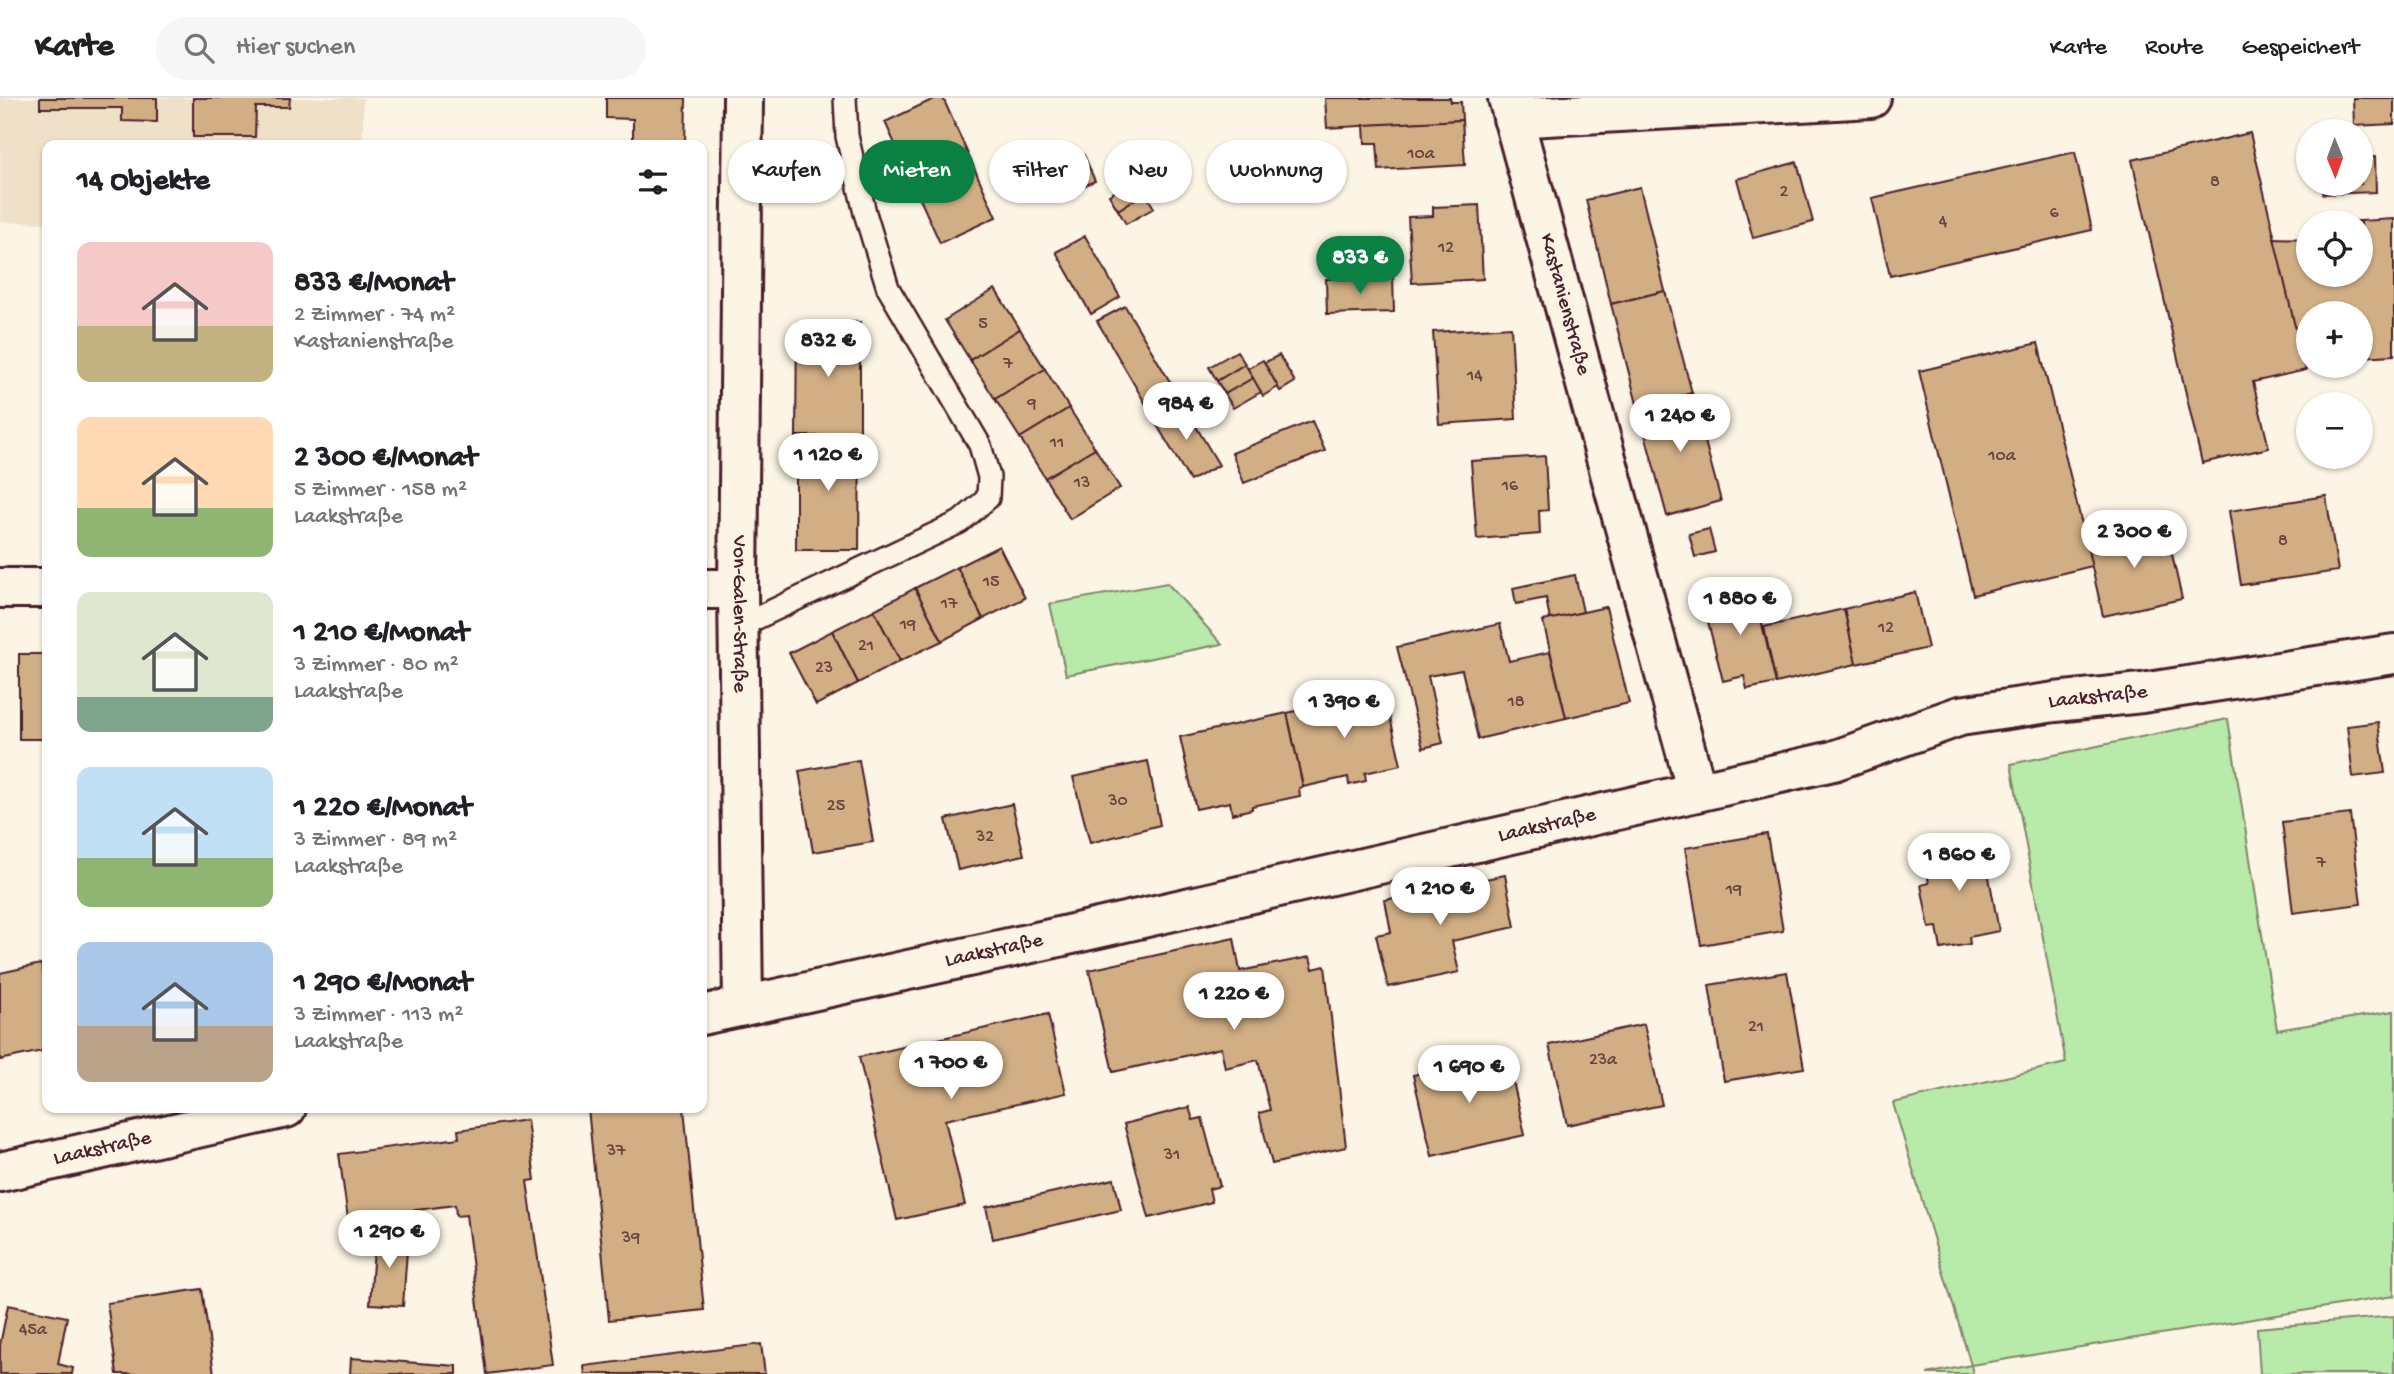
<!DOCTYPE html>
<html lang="de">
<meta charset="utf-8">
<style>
:root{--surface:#fff;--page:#f6f6f6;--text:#202124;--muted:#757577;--line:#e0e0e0;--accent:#0b8043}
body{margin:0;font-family:"Gochi Hand",sans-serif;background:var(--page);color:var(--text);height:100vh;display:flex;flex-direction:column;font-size:26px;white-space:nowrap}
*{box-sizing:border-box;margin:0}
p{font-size:23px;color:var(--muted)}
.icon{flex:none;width:38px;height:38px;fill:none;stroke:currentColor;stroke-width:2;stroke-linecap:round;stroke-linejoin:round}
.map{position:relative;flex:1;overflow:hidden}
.drawer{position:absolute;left:42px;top:42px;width:665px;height:973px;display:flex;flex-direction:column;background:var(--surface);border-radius:14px;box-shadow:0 2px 5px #0004}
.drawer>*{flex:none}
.top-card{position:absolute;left:728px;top:42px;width:665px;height:63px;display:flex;gap:14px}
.needle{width:46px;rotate:179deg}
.controls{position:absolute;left:2296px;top:21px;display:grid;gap:14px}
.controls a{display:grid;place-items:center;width:77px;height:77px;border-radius:50%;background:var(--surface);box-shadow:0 2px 5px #0004;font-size:35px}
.price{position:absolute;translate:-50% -60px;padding:0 16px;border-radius:24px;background:#fff;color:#222;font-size:23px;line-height:46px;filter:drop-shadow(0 2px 4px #0008)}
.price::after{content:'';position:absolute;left:50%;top:42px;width:21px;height:16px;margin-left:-10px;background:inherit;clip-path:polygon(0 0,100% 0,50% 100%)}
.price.active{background:var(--accent);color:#fff}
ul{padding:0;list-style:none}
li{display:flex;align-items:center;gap:21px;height:175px;padding:0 35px}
li span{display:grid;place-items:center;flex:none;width:196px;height:140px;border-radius:14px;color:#555}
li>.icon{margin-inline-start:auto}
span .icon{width:84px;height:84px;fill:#fffc;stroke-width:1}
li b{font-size:30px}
h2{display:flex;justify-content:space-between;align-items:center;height:84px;padding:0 35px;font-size:30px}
.pill{padding:0 24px;border-radius:32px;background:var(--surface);box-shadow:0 2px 5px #0004;font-size:24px;line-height:63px}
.pill.active{background:var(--accent);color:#fff}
header{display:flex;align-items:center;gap:42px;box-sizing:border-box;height:98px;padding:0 35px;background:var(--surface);border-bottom:2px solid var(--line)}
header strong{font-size:33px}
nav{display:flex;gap:38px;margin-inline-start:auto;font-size:24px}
.search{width:490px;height:63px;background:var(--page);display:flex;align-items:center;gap:18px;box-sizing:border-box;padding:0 24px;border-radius:38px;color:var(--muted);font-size:26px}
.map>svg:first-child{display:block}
.built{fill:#efe0c8}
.green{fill:#b8eaaa;stroke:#81846a;stroke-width:2}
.building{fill:#d1ae84;stroke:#4a1f2b;stroke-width:2}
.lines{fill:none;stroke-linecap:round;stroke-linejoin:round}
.lane-casing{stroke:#4a1f2b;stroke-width:26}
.street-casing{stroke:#4a1f2b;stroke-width:44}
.secondary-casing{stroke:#4a1f2b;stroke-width:44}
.lane{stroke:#fcf5e5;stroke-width:21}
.street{stroke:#fcf5e5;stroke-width:38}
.secondary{stroke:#fcf5e5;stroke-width:38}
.labels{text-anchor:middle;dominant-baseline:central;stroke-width:5;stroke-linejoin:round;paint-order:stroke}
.number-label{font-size:18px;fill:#6c4341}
.street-label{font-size:21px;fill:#4a1f2b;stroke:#fcf5e5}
</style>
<header>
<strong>Karte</strong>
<div class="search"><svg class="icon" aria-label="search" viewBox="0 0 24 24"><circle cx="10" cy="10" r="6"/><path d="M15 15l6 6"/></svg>Hier suchen</div>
<nav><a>Karte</a><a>Route</a><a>Gespeichert</a></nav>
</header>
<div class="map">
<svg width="2394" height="1276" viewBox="0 0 2394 1276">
<rect width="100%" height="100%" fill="#fcf5e5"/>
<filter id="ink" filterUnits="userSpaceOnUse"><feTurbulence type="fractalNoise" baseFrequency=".0143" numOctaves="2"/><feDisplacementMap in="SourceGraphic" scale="14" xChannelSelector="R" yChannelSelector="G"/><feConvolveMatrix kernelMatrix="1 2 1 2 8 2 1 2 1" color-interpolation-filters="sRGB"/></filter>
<g filter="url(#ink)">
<path class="built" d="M0 0H363V47H47V125L0 124Z"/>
<g class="green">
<path d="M1167 485 1222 546 1066 577 1050 506Z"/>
<path d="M2228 621 2277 932 2394 913V1198L1971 1267 1973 1276H1927L1971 1267 1893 1005 2066 965 2011 666Z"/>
<path d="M2394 1218V1276H2260L2257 1230Z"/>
</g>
<g class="building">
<path d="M40 0H157V24L122 23V10H40Z"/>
<path d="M193 0H290L289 9H256L255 39H193Z"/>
<path d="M606 0H686L685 47H633V21L606 20Z"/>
<path d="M936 0H943L996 119 940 145 885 24Z"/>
<path d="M1325 0H1450L1451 4H1461L1462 22 1327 30Z"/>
<path d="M2353 0H2394V26L2354 28Z"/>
<path d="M1462 22 1465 67 1379 72 1377 45H1365L1364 27Z"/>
<path d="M2250 35 2306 272 2253 284 2269 350 2202 365 2132 62Z"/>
<path d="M2075 54 2092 132 1890 178 1872 100Z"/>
<path d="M1084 57 1095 83 1052 102 1041 75Z"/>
<path d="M2375 59 2376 94 2323 96 2322 86H2361V60Z"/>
<path d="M1797 64 1813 124 1753 140 1737 81Z"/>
<path d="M1136 81 1145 95 1118 112 1109 97Z"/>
<path d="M1640 89 1665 193 1611 206 1586 102Z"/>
<path d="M1145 95 1154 110 1126 126 1118 112Z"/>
<path d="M1479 107 1483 181 1412 185 1408 119 1433 118V109Z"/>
<path d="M2394 121V257L2361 259V215H2308V262H2303L2274 140 2308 141V177H2361V124H2342Z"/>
<path d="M1085 138 1120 199 1091 216 1056 154Z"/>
<path d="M1393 179 1394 214 1327 216 1326 181Z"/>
<path d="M995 191 1020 231 970 262 945 222Z"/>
<path d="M1665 193 1692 295 1638 310 1611 206Z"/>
<path d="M1125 208 1179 299 1151 315 1097 223Z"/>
<path d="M797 224H860V338H796Z"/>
<path d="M1511 229 1516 321 1439 326 1433 234Z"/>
<path d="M1020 231 1045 271 995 301 970 262Z"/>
<path d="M2038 245 2092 468 1973 497 1919 273Z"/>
<path d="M1237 253 1245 266 1217 283 1209 269Z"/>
<path d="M1279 257 1295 284 1280 293 1264 265Z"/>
<path d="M1263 262 1278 289 1263 298 1247 271Z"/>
<path d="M1245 266 1253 280 1225 296 1217 283Z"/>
<path d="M1045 271 1069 310 1020 340 995 301Z"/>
<path d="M1253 280 1261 294 1233 310 1225 296Z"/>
<path d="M1692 295 1721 403 1667 418 1638 310Z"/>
<path d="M1182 305 1219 367 1190 383 1154 322Z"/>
<path d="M1069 310 1095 350 1045 380 1020 340Z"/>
<path d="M1312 323 1325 353 1244 385 1232 355Z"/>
<path d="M796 338H860L859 452H796Z"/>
<path d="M1095 350 1120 390 1070 421 1045 380Z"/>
<path d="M1545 358 1548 412 1539 413 1540 436 1477 441 1471 363Z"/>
<path d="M2326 398 2338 473 2241 487 2229 413Z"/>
<path d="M2165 425 2182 501 2103 518 2086 443Z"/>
<path d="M1709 431 1715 454 1695 459 1689 436Z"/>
<path d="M999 448 1025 500 983 521 957 469Z"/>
<path d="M957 469 983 521 942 543 915 490Z"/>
<path d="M1575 477 1583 514 1550 522 1546 500 1516 506 1513 490Z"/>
<path d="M1753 488 1776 585 1747 591 1744 578 1723 583 1702 500Z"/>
<path d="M915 490 942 543 900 563 874 512Z"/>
<path d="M1915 494 1928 550 1856 566 1844 511Z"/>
<path d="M1606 509 1629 605 1566 620 1543 523Z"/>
<path d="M1844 511 1856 566 1776 585 1764 529Z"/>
<path d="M874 512 900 563 858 585 832 533Z"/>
<path d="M1500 526 1509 563 1550 554 1566 620 1478 641 1462 572 1428 578 1443 645 1423 650 1397 549Z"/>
<path d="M832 533 858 585 816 607 789 555Z"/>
<path d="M19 556H47L46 641H19Z"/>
<path d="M1384 593 1401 667 1365 675 1366 683 1349 687 1348 679 1303 689 1287 615Z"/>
<path d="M1287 615 1303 689 1299 690 1300 698 1252 708V711L1232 716 1230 704 1196 711 1180 639Z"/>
<path d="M2378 624 2385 675 2353 679 2347 628Z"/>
<path d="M859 662 873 744 813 754 799 673Z"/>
<path d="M1148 663 1160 727 1090 745 1073 679Z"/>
<path d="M1012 706 1024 757 958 772 946 721Z"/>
<path d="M2350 716 2361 806 2293 815 2282 724Z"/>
<path d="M1767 736 1783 833 1701 847 1685 750Z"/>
<path d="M1982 741 1999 833 1969 839 1970 846 1941 851 1937 829 1929 830 1921 787 1929 785 1923 752Z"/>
<path d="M1505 777 1515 829 1452 843 1459 874 1388 889 1376 837 1391 834 1385 802Z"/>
<path d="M1234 840 1240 873 1310 859 1313 871 1325 868 1346 1049 1272 1066 1259 1015 1270 1012 1258 962 1225 970 1221 950 1113 974 1089 872Z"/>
<path d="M41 866 47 894V952L0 962V875Z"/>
<path d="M1787 874 1804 970 1724 983 1709 887Z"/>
<path d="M1048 916 1066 995 945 1022 965 1107 897 1122 859 959Z"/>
<path d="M1644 926 1662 1007 1567 1027 1549 947Z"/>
<path d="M1507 956 1525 1037 1432 1058 1413 977Z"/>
<path d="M1189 1009 1193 1022 1202 1020 1220 1088 1209 1091 1212 1104 1149 1120 1124 1026Z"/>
<path d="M588 1010H684L704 1212 609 1222Z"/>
<path d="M527 1022 535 1082 527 1083 553 1267 487 1276 466 1117 456 1118 455 1107 348 1121 339 1056 459 1040 458 1032Z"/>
<path d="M1114 1081 1121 1112 993 1141 986 1109Z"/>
<path d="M375 1137 408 1139 403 1208 370 1206Z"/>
<path d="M202 1191 214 1276H117L107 1205Z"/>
<path d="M8 1207 67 1219 58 1266 73 1270 72 1276H0V1247Z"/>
<path d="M761 1246 765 1276H585L584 1268Z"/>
<path d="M351 1260 457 1268V1276H350Z"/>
</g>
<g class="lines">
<defs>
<path id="lane" d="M738 529 960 424 988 400 989 379 980 347 888 190 865 115 847 38 845 0"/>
<g id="street">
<path id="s1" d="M743 0 738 491 743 908"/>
<path id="s2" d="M1508 0 1697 694"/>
<path d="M1513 20 1871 0"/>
<path d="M0 490H47"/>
<path d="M702 491H738"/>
</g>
<g id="secondary">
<path id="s3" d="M702 917 1050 841 1833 663 1960 618 2055 604 2142 595 2394 556"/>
<path id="s4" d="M0 1074 286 1010"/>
</g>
</defs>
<use href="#lane" class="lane-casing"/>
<use href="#street" class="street-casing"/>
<use href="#secondary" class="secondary-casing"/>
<use href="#lane" class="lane"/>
<use href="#street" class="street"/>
<use href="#secondary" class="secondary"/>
</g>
</g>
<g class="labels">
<g class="number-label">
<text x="1421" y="56">10a</text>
<text x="2215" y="84">8</text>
<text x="1784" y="94">2</text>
<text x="2054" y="115">6</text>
<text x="1943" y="124">4</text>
<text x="1446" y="150">12</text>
<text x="983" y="226">5</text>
<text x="1008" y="266">7</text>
<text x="1475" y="278">14</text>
<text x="1032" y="306">9</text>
<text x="1057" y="345">11</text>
<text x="2002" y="358">10a</text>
<text x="1082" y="385">13</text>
<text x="1510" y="388">16</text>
<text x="2283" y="443">8</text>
<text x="991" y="484">15</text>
<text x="949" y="506">17</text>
<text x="908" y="527">19</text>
<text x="1886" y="530">12</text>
<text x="866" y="548">21</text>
<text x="824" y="570">23</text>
<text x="1516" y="604">18</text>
<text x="1118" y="703">30</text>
<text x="836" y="708">25</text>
<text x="985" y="739">32</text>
<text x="2321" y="765">7</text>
<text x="1734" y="792">19</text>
<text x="1756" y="929">21</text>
<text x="1603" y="962">23a</text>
<text x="616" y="1053">37</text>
<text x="1172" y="1057">31</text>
<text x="631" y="1140">39</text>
<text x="33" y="1232">45a</text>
</g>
<g class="street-label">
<text stroke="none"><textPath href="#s2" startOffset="214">Kastanienstraße</textPath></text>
<text stroke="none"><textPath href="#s1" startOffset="516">Von-Galen-Straße</textPath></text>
<text stroke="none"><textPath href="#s3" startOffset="1433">Laakstraße</textPath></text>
<text stroke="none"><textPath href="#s3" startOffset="866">Laakstraße</textPath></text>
<text stroke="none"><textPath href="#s3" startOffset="299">Laakstraße</textPath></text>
<text stroke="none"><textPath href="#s4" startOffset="105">Laakstraße</textPath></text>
</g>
</g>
</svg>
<div class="controls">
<a><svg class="needle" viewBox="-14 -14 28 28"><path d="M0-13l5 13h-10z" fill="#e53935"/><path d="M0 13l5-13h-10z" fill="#757577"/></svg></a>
<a><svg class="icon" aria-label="locate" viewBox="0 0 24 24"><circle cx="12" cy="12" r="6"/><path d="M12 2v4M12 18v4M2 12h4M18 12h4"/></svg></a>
<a>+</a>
<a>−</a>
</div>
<b class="price active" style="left:1360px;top:198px">833 €</b>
<b class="price" style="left:828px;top:281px">832 €</b>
<b class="price" style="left:1186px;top:344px">984 €</b>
<b class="price" style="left:1680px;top:356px">1 240 €</b>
<b class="price" style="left:828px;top:395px">1 120 €</b>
<b class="price" style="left:2134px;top:472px">2 300 €</b>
<b class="price" style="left:1740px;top:539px">1 880 €</b>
<b class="price" style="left:1344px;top:642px">1 390 €</b>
<b class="price" style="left:1959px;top:795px">1 860 €</b>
<b class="price" style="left:1440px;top:829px">1 210 €</b>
<b class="price" style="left:1234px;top:934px">1 220 €</b>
<b class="price" style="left:951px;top:1003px">1 700 €</b>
<b class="price" style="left:1469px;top:1007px">1 690 €</b>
<b class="price" style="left:389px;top:1172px">1 290 €</b>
<div class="top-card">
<a class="pill">Kaufen</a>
<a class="pill active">Mieten</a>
<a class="pill">Filter</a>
<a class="pill">Neu</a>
<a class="pill">Wohnung</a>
</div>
<section class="drawer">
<h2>14 Objekte<svg class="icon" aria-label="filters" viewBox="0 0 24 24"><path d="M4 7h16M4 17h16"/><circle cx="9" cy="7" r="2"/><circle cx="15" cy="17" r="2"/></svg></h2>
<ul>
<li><span style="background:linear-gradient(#f6c9c9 60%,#c2b280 0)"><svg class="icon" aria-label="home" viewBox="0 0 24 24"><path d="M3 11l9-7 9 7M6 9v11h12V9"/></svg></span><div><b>833 €/Monat</b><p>2 Zimmer · 74 m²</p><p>Kastanienstraße</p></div></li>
<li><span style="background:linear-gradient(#ffd9b3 65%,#8fb573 0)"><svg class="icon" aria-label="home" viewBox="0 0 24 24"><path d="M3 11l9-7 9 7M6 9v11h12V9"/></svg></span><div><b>2 300 €/Monat</b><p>5 Zimmer · 158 m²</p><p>Laakstraße</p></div></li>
<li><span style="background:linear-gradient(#dfe7d0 75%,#7fa58c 0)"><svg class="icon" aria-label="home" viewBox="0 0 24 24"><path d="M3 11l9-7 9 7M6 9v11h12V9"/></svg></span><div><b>1 210 €/Monat</b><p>3 Zimmer · 80 m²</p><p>Laakstraße</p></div></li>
<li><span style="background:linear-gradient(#bfe0f5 65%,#8fb573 0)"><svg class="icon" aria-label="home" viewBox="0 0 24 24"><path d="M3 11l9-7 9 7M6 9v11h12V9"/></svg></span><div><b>1 220 €/Monat</b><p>3 Zimmer · 89 m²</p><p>Laakstraße</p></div></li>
<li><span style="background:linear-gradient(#a9c7e8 60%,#b9a48a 0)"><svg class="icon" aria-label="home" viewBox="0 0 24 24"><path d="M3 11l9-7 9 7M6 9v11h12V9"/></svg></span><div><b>1 290 €/Monat</b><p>3 Zimmer · 113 m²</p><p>Laakstraße</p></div></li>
</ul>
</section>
</div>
